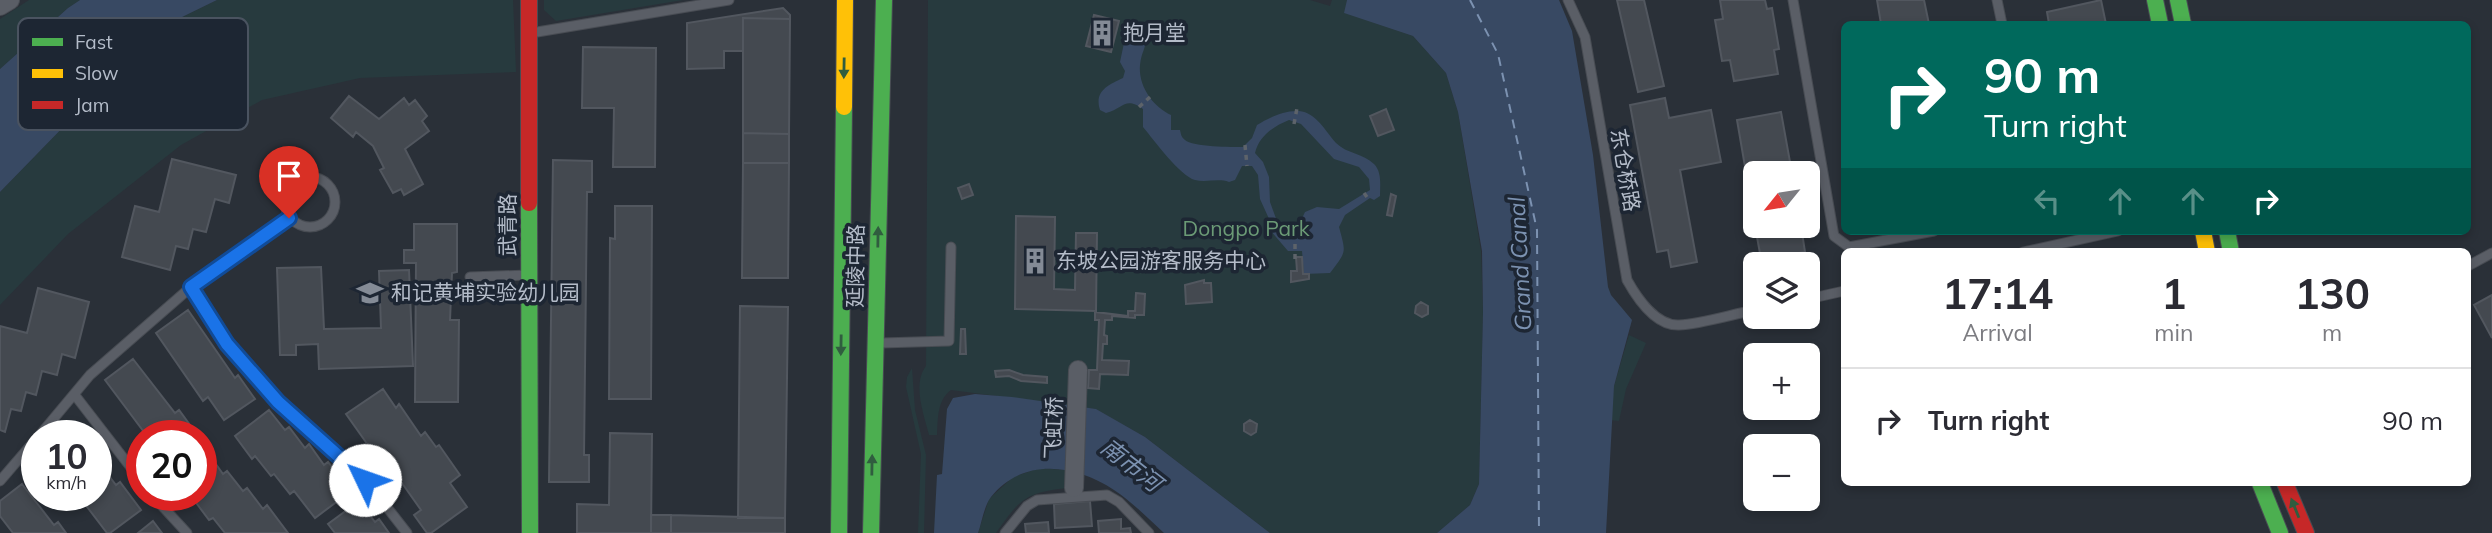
<!DOCTYPE html>
<meta charset="utf-8">
<style>
:root{--surface:#fff;--page:#f7f7f7;--text:#2b2b33;--muted:#7c7c81;--line:#e1e1e2}
body{margin:0;font-family:Mulish,"Noto Sans SC",sans-serif;background:var(--page);color:var(--text);height:100vh;display:flex;flex-direction:column;font-size:26px;white-space:nowrap}
*{box-sizing:border-box;margin:0}
p{font-size:23px;color:var(--muted)}
.icon{flex:none;width:38px;height:38px;fill:none;stroke:currentColor;stroke-width:2;stroke-linecap:round;stroke-linejoin:round}
.map{position:relative;flex:1;overflow:hidden}
.details{position:absolute;left:1841px;top:248px;width:630px;height:238px;display:flex;flex-direction:column;background:var(--surface);border-radius:10px;box-shadow:0 4px 10px #0003}
.details>*{flex:none}
.hud{position:absolute;left:1841px;top:21px;width:630px;height:214px;border-radius:10px;box-shadow:0 4px 10px #0003;background:#00695c;color:#fff;overflow:hidden}
.needle{width:46px;rotate:240deg}
.buttons{position:absolute;left:1743px;top:161px;display:grid;gap:14px}
.buttons a{display:grid;place-items:center;width:77px;height:77px;border-radius:10px;background:var(--surface);box-shadow:0 4px 10px #0003;font-size:35px}
.speed{position:absolute;left:21px;top:420px;display:flex;gap:14px;font-size:35px;font-weight:700;text-align:center}
.speed>*{display:grid;place-content:center;width:91px;height:91px;border-radius:50%;background:var(--surface);box-shadow:0 4px 10px #0003;line-height:1}
.speed small{font-size:18px;font-weight:400}
.speed .limit{border:10px solid #d22;background:#fff;color:#111}
.pin{position:absolute;display:grid;place-items:center;width:60px;height:60px;color:#fff;margin:-72px -30px;border-radius:50% 50% 50% 0;rotate:-45deg;box-shadow:0 0 7px #0007}
.pin .icon{rotate:45deg}
.me{position:absolute;width:77px;margin:-38px;rotate:312deg;stroke-linejoin:round;filter:drop-shadow(0 0 5px #0008)}
.turn{display:flex;align-items:center;gap:24px;height:147px;padding:0 28px;font-size:32px}
.turn .icon{width:91px;height:91px;stroke-width:2.5}
.turn b{display:block;font-size:49px;line-height:60px}
.lanes{display:flex;align-items:center;height:66px;padding:0 28px;background:#0003;justify-content:center;gap:35px;direction:ltr}
.lanes .off{opacity:.35}
.eta{display:flex;justify-content:space-evenly;align-items:center;height:119px;text-align:center}
.eta b{font-size:42px;font-weight:700;line-height:49px}
ul{padding:0;list-style:none}
li{display:flex;align-items:center;gap:21px;height:105px;padding:0 28px;border-top:2px solid var(--line)}
li div{flex:1}
li b{display:block;font-size:26px}
li em{font-style:normal}
.map>svg:first-child{display:block}
.green{fill:#273a3e}
.water{fill:#384963;fill-rule:evenodd}
.lines{fill:none;stroke-linecap:round;stroke-linejoin:round}
.ferry{stroke:#7c92b1;stroke-width:2;stroke-dasharray:9 7;stroke-linecap:butt}
.building{fill:#444950;stroke:#52575f;stroke-width:2}
.lane-casing{stroke:#484c53;stroke-width:11}
.street-casing{stroke:#484c53;stroke-width:20}
.fast-casing{stroke:#484c53;stroke-width:18}
.slow-casing{stroke:#484c53;stroke-width:18}
.jam-casing{stroke:#484c53;stroke-width:18}
.path{stroke:#5d636a;stroke-width:3.5;stroke-dasharray:5 5;stroke-linecap:butt}
.lane{stroke:#5a5e66;stroke-width:9}
.street{stroke:#5a5e66;stroke-width:18}
.fast{stroke:#4caf50;stroke-width:16}
.slow{stroke:#ffc107;stroke-width:16}
.jam{stroke:#c62828;stroke-width:16}
.oneway{fill:#305d3f}
.route-casing{stroke:#114b97;stroke-width:18}
.route{stroke:#1a73e8;stroke-width:12}
.labels{text-anchor:middle;stroke-width:7;stroke-linejoin:round;paint-order:stroke}
.poi-label{font-size:21px;fill:#b4bcc9;stroke:#1d2633;text-anchor:start}
.street-label{font-size:21px;fill:#b4bcc9;stroke:#1d2633}
.park-label{font-size:21px;fill:#6b9a76;stroke:#1d2633}
.water-label{font-size:23px;font-style:italic;fill:#7c92b1;stroke:#1d2633}
.key{fill:#1d2633;stroke:#4a5360;stroke-width:2}
.key-label{font-size:19px;fill:#b4bcc9}
</style>
<div class="map">
<svg width="2492" height="533" viewBox="0 0 2492 533">
<rect width="100%" height="100%" fill="#2a3038"/>
<path class="green" d="M29 0H80L68 8 0 69V19Z
M217 0H513L516 72 360 78 262 100 181 145 68 234 0 305V192L111 78 178 19Z
M544 0H683L556 21 544 10Z
M928 0H1310L1330 6 1332 0H1347L1345 13 1413 36 1446 73 1458 112 1481 251 1483 312 1479 484 1470 505 1437 533H1270L1145 437 1095 409 951 390C937 400 938 419 937 435H929C924 415 912 384 926 366Z
M1629 335 1646 343 1626 389 1619 421 1610 420 1614 386Z
M912 368 915 410 926 455 924 533H918L921 454 906 387 907 377Z
M1040 468 1066 470V488C1025 493 1020 499 996 533H978L989 499 1013 477Z"/>
<path class="water" d="M80 0H217L178 19 111 78 0 192V69L68 8Z
M1347 0H1559L1572 31 1593 155 1608 287 1611 295 1632 320 1614 386 1606 533H1437L1470 505 1479 484 1483 312 1482 251 1458 112 1446 73 1413 36 1344 13Z
M1128 24 1141 27C1150 49 1142 46 1140 65 1138 86 1153 107 1171 115V130H1180C1181 134 1181 137 1185 140 1192 147 1233 147 1243 147L1252 138 1257 125C1269 118 1284 110 1299 111 1316 112 1326 132 1336 143 1347 154 1363 153 1374 164 1382 172 1380 185 1380 196L1374 200 1370 198 1345 215 1339 227C1346 253 1347 251 1330 273L1304 274 1302 251H1288L1270 230V221L1260 199 1258 175 1252 166H1242L1235 180 1229 182C1218 178 1206 183 1195 180 1180 176 1154 140 1143 127V109C1125 96 1124 108 1106 113L1100 110C1094 91 1108 85 1123 78L1125 71 1120 62ZM1289 120 1301 124 1334 159 1359 167 1369 179 1370 190 1339 209 1317 207 1305 212 1295 233H1287L1278 224 1270 202 1269 177 1263 162 1255 153C1259 136 1274 126 1289 120Z
M975 394 1012 397 1096 409 1145 437 1270 533H1164C1148 518 1132 502 1114 490 1075 464 1023 457 991 497 984 506 982 522 978 533H934L937 475 942 474 947 409 953 398Z"/>
<g class="lines">
<path class="ferry" d="M1470 0 1498 54 1537 230 1539 533"/>
</g>
<path class="building" d="M1617 0H1644L1664 86 1638 92Z
M1720 0H1765L1767 9 1772 8 1779 49 1774 50 1778 74 1734 81 1730 60 1722 61 1715 20 1723 19Z
M1877 0H1924L1929 24H1881Z
M2101 0 2106 24H2049L2047 12Z
M783 8 790 15V19L743 18V51H724V68L687 69V23Z
M1094 15 1119 21 1111 52 1086 46Z
M743 18 790 19 789 134 743 133Z
M583 47 656 48 655 167H613L614 108H582Z
M349 96 379 119 404 98 409 105 415 100 427 116 422 121 429 131 405 149 423 184 404 195 401 189 393 193 380 170 384 168 373 146 356 132 353 137 331 118Z
M1665 98 1669 118 1711 110 1721 162 1680 170 1697 262 1671 267 1668 250 1657 252 1630 105Z
M1386 109 1394 130 1378 136 1370 116Z
M1781 112 1792 173H1755V225L1737 120Z
M743 133 789 134V163H743Z
M172 159 236 175 229 203 215 199 206 232 193 229 188 249 176 246 170 270 122 257 135 206 159 212Z
M553 160 592 161V192H587L584 455H589V482H549Z
M743 163H789L788 278H742Z
M969 184 973 195 962 199 958 188Z
M1391 194 1396 196 1392 216 1387 215Z
M615 206H652L651 399H609L610 238 615 239Z
M1016 216 1055 217 1054 289 1075 290 1076 233H1097L1096 311 1015 309Z
M414 224H457V272L452 273 450 320H459L458 402H415L416 263H404V250H414Z
M1755 226H1801L1805 252 1761 259Z
M1296 257H1302L1303 274H1309V279L1291 282V271H1297Z
M321 267 324 329 381 328 379 271 409 270 413 366 319 369 318 344 296 345V355H280L277 268Z
M1204 280V283H1211L1212 302 1186 304 1185 285Z
M38 288 89 302 75 358 62 354 57 375 42 371 36 395 26 392 21 411 11 409 5 432 0 430V326L27 333Z
M1136 293 1145 294 1144 315H1135V318L1112 316V320H1105L1104 335 1107 336V344H1103L1102 360 1129 361 1128 375 1100 374 1099 389 1088 388 1089 370H1097L1099 320H1095V312L1128 316V311H1135Z
M2492 295V338L2474 305Z
M1421 302 1428 306V314L1422 317 1415 313 1416 306Z
M740 306 788 307 785 518H738Z
M188 310 235 378 238 375 255 399 224 420 208 397 203 401 156 333Z
M961 329H965L966 354H960Z
M133 359 175 413 179 410 198 436H147L105 380Z
M1009 370 1023 375 1047 377V383L1021 381 1009 376 996 377 995 371Z
M383 389 396 408 399 404 421 436 425 432 436 447 439 445 460 475 450 483 467 507 431 533H427L414 515 421 510 392 469 387 472 346 414Z
M269 410 285 430 289 427 305 448 309 444 324 465 328 462 351 491 315 518 294 491 290 494 274 474 271 476 255 456 252 459 235 436Z
M1250 420 1257 424 1256 432 1251 435 1244 431V424Z
M610 433 652 434 651 533H577V504L609 505Z
M208 453 223 474 227 471 243 491 247 488 263 509 267 505 288 533H225L213 518 209 520 194 500 191 503 185 495H201V458Z
M96 459 116 485 120 482 141 510 110 533H107L78 495H96Z
M22 484 54 525 58 522 66 533H13L0 516V501Z
M359 501 375 522 379 519 389 533H335L328 524Z
M1090 501 1092 526 1055 528 1054 504Z
M651 515H671V533H651Z
M671 515 785 518V533H671Z
M1121 519V529L1130 528 1131 533H1099L1098 521Z
M153 521 162 533H138Z
M1048 522 1049 533H1026L1025 524Z"/>
<g class="lines">
<g class="lane-casing">
<path id="lane" d="M1568 0 1585 37 1627 280C1637 298 1656 326 1679 325 1701 324 1733 314 1755 310
M1793 0 1834 236 1849 247 1934 231
M1997 0 2002 24
M531 33 729 0
M285 202a25 25 0 1 1 50 0a25 25 0 1 1-50 0Z
M2023 252 2118 231
M2468 266 2492 253
M470 277 528 275
M191 287 227 344 278 402 365 479 407 533
M1808 299 1844 291
M881 343 949 341 951 247
M74 394 142 482
M39 436 90 375 191 287 289 218
M0 481 37 438
M152 495 187 533
M1005 533 1027 506 1037 500 1107 495 1119 502 1149 533"/>
</g>
<g class="street-casing">
<path id="street" d="M0 6 10 0
M1074 488 1078 370"/>
</g>
<g class="fast-casing">
<path id="fast" d="M2155 0 2160 24
M2178 0 2183 24
M529 203 530 533
M2227 231 2231 252
M2260 483 2280 533
M839 533 844 107
M871 533 884 0"/>
</g>
<g class="slow-casing">
<path id="slow" d="M844 107 845 0
M2203 231 2207 252"/>
</g>
<g class="jam-casing">
<path id="jam" d="M529 0V203
M2285 483 2306 533"/>
</g>
<path class="path" d="M1139 107 1150 97
M1294 124 1297 108
M1245 145 1247 166
M1364 193 1369 200
M1295 259V228"/>
<use href="#lane" class="lane"/>
<use href="#street" class="street"/>
<use href="#fast" class="fast"/>
<use href="#slow" class="slow"/>
<use href="#jam" class="jam"/>
</g>
<defs><path id="oneway-solid" d="M-6-.8H1V-3.2L6.5 0L1 3.2V.8H-6Z" transform="scale(1.75)"/></defs>
<g class="oneway">
<use href="#oneway-solid" transform="translate(844 68) rotate(91)"/>
<use href="#oneway-solid" transform="translate(878 237) rotate(-89)"/>
<use href="#oneway-solid" transform="translate(841 345) rotate(91)"/>
<use href="#oneway-solid" transform="translate(872 465) rotate(-89)"/>
<use href="#oneway-solid" transform="translate(2295 508) rotate(-112)"/>
</g>
<g class="lines">
<g class="route-casing">
<path id="route" d="M289 218 191 287 227 344 278 402 365 480"/>
</g>
<use href="#route" class="route"/>
</g>
<defs>
<g id="building-bare" transform="scale(2.1)"><path d="M-4-6H4V6H1V3H-1V6H-4ZM-2.5-4.3h1.7v1.8h-1.7ZM.8-4.3h1.7v1.8H.8ZM-2.5-1h1.7V.8h-1.7ZM.8-1h1.7V.8H.8Z" fill="#848b96" stroke="#1d2633" stroke-width="2.5" paint-order="stroke"/></g>
<g id="school-bare" transform="scale(2.1)"><path d="M0-5L7-2L0 1L-7-2ZM-4 1L0 2.5L4 1V4Q0 6-4 4Z" fill="#848b96" stroke="#1d2633" stroke-width="2.5" paint-order="stroke"/></g>
</defs>
<g fill-rule="evenodd">
<use href="#building-bare" x="1102" y="33"/>
<use href="#building-bare" x="1035" y="261"/>
<use href="#school-bare" x="370" y="293"/>
</g>
<g class="labels">
<g class="poi-label">
<text x="1123" y="40">抱月堂</text>
<text x="1056" y="268">东坡公园游客服务中心</text>
<text x="391" y="300">和记黄埔实验幼儿园</text>
</g>
<g class="street-label">
<text transform="translate(1625 170) rotate(80)" y="7">东仓桥路</text>
<text transform="translate(508 225) rotate(-90)" y="7">武青路</text>
<text transform="translate(856 266) rotate(-89)" y="7">延陵中路</text>
<text transform="translate(1054 428) rotate(-88)" y="7">飞虹桥</text>
</g>
<g class="park-label">
<text x="1246" y="236">Dongpo Park</text>
</g>
<g class="water-label">
<text transform="translate(1520 264) rotate(-93)" y="8">Grand Canal</text>
<text transform="translate(1131 465) rotate(38)" y="8">南市河</text>
</g>
</g>
<rect x="18" y="18" width="230" height="112" rx="10" class="key"/>
<rect x="32" y="38" width="31" height="8" fill="#4caf50"/>
<rect x="32" y="69" width="31" height="9" fill="#ffc107"/>
<rect x="32" y="101" width="31" height="8" fill="#c62828"/>
<g class="key-label">
<text x="75" y="49">Fast</text>
<text x="75" y="80">Slow</text>
<text x="75" y="112">Jam</text>
</g>
</svg>
<div class="buttons">
<a><svg class="needle" viewBox="-14 -14 28 28"><path d="M0-13l5 13h-10z" fill="#e53935"/><path d="M0 13l5-13h-10z" fill="#7c7c81"/></svg></a>
<a><svg class="icon" aria-label="layers" viewBox="0 0 24 24"><path d="M12 4l9 5-9 5-9-5zM3 14l9 5 9-5"/></svg></a>
<a>+</a>
<a>−</a>
</div>
<div class="speed"><div>10<small>km/h</small></div><div class="limit">20</div></div>
<div class="pin" style="left:289px;top:218px;background:#d93025"><svg class="icon" aria-label="arrive" viewBox="0 0 24 24"><path d="M6 21V4h12l-3 4 3 4H6"/></svg></div>
<svg class="me" style="left:365px;top:480px" viewBox="-20 -20 40 40"><circle r="19" fill="#fff"/><path d="M0-13L10 11 0 6-10 11z" fill="#1a73e8"/></svg>
<div class="hud">
<div class="turn"><svg class="icon" aria-label="right" viewBox="0 0 24 24"><path d="M7 20v-9h11M14 6l5 5-5 5"/></svg><div><b>90 m</b>Turn right</div></div>
<div class="lanes"><svg class="icon off" aria-label="left" viewBox="0 0 24 24"><path d="M17 20v-9H6M10 6l-5 5 5 5"/></svg><svg class="icon off" aria-label="ahead" viewBox="0 0 24 24"><path d="M12 20V5M6 11l6-6 6 6"/></svg><svg class="icon off" aria-label="ahead" viewBox="0 0 24 24"><path d="M12 20V5M6 11l6-6 6 6"/></svg><svg class="icon" aria-label="right" viewBox="0 0 24 24"><path d="M7 20v-9h11M14 6l5 5-5 5"/></svg></div>
</div>
<section class="details">
<div class="eta">
<div><b>17:14</b><p>Arrival</p></div>
<div><b>1</b><p>min</p></div>
<div><b>130</b><p>m</p></div>
</div>
<ul>
<li><svg class="icon" aria-label="right" viewBox="0 0 24 24"><path d="M7 20v-9h11M14 6l5 5-5 5"/></svg><div><b>Turn right</b></div><em>90 m</em></li>
</ul>
</section>
</div>
